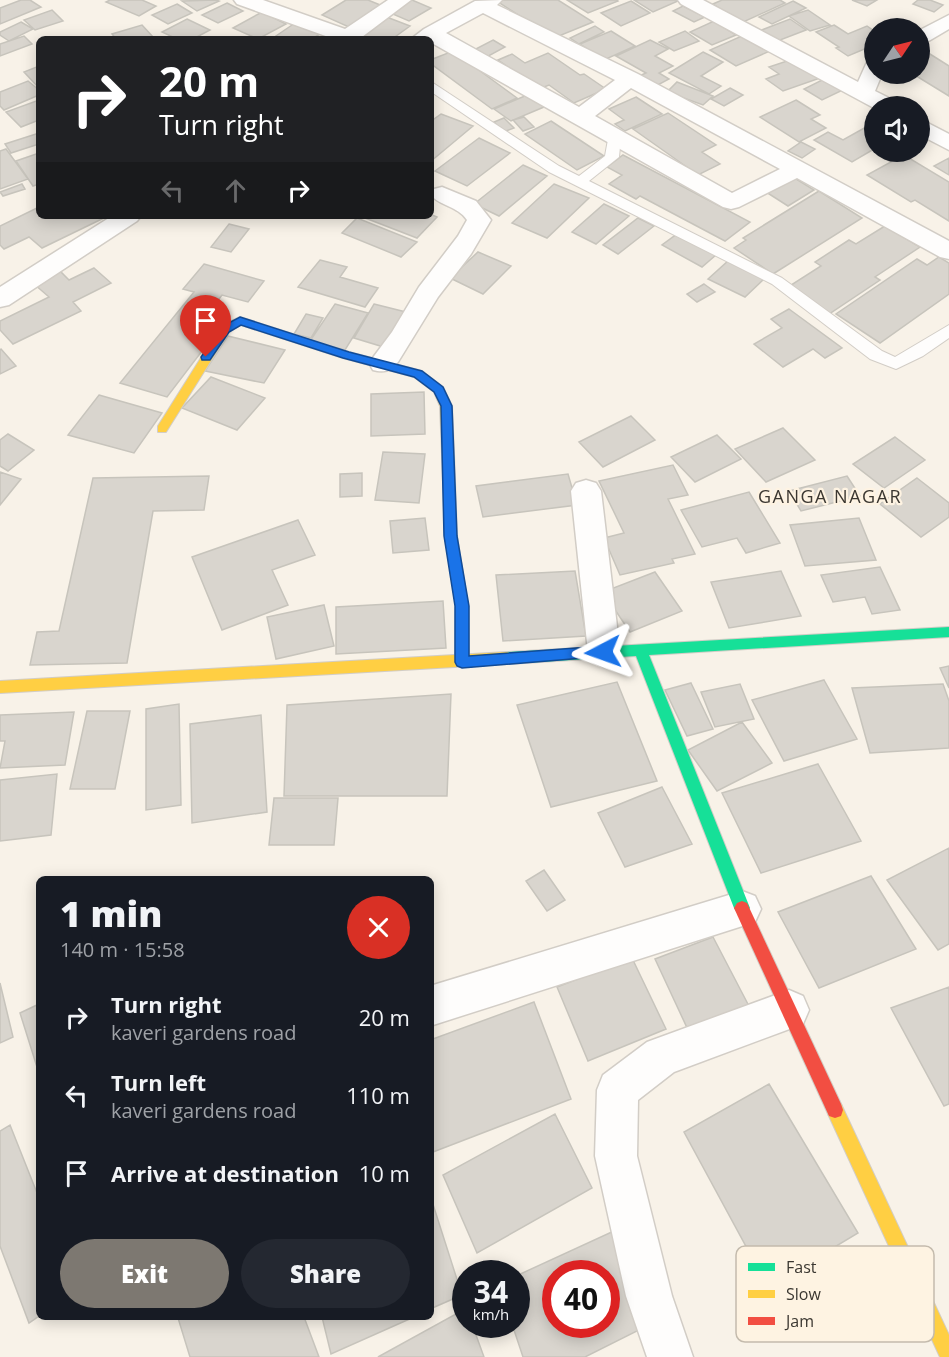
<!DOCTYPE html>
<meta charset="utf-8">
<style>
:root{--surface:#171b24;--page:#242831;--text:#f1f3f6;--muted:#9ea1a6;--accent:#7d7871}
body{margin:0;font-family:"Open Sans",sans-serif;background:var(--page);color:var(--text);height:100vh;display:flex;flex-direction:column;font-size:22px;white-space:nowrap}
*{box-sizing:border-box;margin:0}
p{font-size:20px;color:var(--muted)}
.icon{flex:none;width:33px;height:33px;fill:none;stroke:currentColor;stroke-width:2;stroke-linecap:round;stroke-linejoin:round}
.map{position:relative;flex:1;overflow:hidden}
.side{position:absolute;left:36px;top:876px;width:398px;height:444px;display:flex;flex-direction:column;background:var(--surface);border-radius:9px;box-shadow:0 3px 15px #0003}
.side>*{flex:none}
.hud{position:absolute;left:36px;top:36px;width:398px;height:183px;border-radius:9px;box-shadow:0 3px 15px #0003;background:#202124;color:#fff;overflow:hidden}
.needle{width:39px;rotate:55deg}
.controls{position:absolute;left:864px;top:18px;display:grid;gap:12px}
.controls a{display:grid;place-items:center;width:66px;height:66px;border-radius:50%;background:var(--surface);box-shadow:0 3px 15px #0003;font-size:30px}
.speed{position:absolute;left:452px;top:1260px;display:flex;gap:12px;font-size:30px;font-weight:700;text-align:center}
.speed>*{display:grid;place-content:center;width:78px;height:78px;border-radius:50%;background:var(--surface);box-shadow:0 3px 15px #0003;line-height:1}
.speed small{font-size:15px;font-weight:400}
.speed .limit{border:9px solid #d22;background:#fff;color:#111}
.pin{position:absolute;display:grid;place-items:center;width:51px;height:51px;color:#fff;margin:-62px -26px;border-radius:50% 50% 50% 0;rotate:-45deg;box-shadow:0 0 6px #0007}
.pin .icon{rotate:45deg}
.me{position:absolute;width:66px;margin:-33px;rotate:266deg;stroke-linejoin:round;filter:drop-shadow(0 0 4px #0008)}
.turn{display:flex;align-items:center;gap:21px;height:126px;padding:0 24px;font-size:27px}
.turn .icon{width:78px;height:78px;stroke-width:2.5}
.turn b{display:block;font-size:42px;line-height:51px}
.lanes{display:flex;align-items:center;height:57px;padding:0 24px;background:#0003;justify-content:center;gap:30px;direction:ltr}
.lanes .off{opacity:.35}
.round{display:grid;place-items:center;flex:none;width:63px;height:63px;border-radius:32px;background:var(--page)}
.overview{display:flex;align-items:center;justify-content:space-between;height:102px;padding:0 24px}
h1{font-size:36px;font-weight:800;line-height:45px}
.cta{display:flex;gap:12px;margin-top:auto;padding:12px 24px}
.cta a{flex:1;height:69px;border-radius:36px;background:var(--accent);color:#fff;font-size:24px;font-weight:800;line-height:69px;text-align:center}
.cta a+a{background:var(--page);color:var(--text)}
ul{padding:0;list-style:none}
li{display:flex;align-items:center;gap:18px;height:78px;padding:0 24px}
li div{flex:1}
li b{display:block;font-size:22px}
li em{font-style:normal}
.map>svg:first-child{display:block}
.building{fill:#d9d5ce;stroke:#c7c4bc;stroke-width:1.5;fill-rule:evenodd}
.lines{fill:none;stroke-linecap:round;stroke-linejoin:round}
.lane-casing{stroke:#d2cdc6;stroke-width:2}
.street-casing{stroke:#d2cdc6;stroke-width:3}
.fast-casing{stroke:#d2cdc6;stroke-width:2}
.slow-casing{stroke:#d2cdc6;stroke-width:2}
.jam-casing{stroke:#d2cdc6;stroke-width:2}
.lane{fill:#fefdfc;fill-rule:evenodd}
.street{fill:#fefdfc;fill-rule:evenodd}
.fast{fill:#16e098;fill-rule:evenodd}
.slow{fill:#ffcf43;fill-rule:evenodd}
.jam{fill:#f24e42;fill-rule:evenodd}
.route{fill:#1a73e8;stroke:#114b97;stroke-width:1.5}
.labels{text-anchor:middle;stroke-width:4.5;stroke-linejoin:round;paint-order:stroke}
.neighbourhood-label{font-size:18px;letter-spacing:1.5px;fill:#3b3731;stroke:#fef3e2}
.key{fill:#fef3e2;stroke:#c4bbad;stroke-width:1.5}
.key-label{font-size:16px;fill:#3b3731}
</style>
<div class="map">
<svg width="949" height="1357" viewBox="0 0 949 1357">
<rect width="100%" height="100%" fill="#f8f2e8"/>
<path class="building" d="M21 0H30L41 7 0 24V8Z
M110 0H142L156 6 139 16 106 2Z
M216 0 219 1 197 11 182 1Z
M346 0H368L385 7 351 28 322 15Z
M408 0H412L431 8 409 21 388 12Z
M495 0H558L593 22 554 38Z
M567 0H617L618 1 588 13Z
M634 0H680L653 12Z
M722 0H780L785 3 741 23 713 4Z
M852 0H877L867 6Z
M918 0H930L943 5 934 12 913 4Z
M631 1 650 13 621 26 601 13Z
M793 1 806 8 772 24 759 17Z
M227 3 243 11 218 23 202 15Z
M177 4 192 13 168 24 152 15Z
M683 6 705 17 694 22 673 11Z
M52 10 63 21 35 30 24 20Z
M808 10 830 25 810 31 789 16Z
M262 12 286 24 258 39 233 28Z
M384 16 410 26 392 39H366L357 36Z
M187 19 210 30 193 39H177L162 32Z
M790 19 806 30 775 42 759 31Z
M714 21 736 35 712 45 690 32Z
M21 22 33 29 9 41 0 35V32Z
M295 23 320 34 312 39 273 38Z
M142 25 154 38 116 39 112 34Z
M834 25 848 34 867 26 874 31V45L848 56 836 48 839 47 816 32Z
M595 26 604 32 579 44 570 38Z
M611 31 635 46 604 60 580 44Z
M685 31 699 41 674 51 659 42Z
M744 35 770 51 736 66 710 50Z
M24 36 32 44 0 56V44Z
M493 40 505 47 483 59 470 52Z
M650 40 668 49 655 56 673 66 659 73 669 79 656 86 639 76 646 73 616 56Z
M922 49 949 66V96L913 74H920V50Z
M453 51 517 98 492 109 430 63V60Z
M703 52 723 62 701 76 721 86 709 94 669 73Z
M548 53 580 75 584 74 606 89 574 103 549 85 539 89 498 60 512 54 525 63Z
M793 59 820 78 783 91 766 79 779 74 769 67Z
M39 66V88L24 72Z
M828 77 847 88 822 100 804 89Z
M28 81 39 90V95L4 110 0 106V92Z
M677 82 713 96 703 105 667 92Z
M730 88 743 95 724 106 711 99Z
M527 95 544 107 511 121 494 109Z
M636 97 662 114 625 131 615 124 624 120 609 109Z
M39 100V120L21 127 6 112Z
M796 100 820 115 811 119 826 128 799 142 760 117Z
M668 113 716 145 702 152 720 164 698 175 633 129Z
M441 114 473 126 430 162V122Z
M524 117 534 127 523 131 513 120Z
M504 118 514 128 503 132 494 122Z
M551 121 604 156 577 170 525 134Z
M868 126 874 130V149L852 162 814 140 828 132 843 140Z
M39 133V144L11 153 5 144Z
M479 138 510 153 467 186 435 171Z
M801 142 815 149 802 158 788 151Z
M6 149 28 179 0 189V151Z
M879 152H899L949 182V221L915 200 911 202 867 175 891 162 877 153Z
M39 153V184L33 186 16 161Z
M623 155 750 222 725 241 640 196 636 199 609 184 622 175 607 167Z
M949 158V175L934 166Z
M523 165 547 176 499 216 474 204Z
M793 177 814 190 788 206 766 192Z
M22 184 25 189 3 196 0 192Z
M554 184 589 198 547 238 512 223Z
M819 191 862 218 773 274 734 248 746 240 743 238Z
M604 204 629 216 596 244 572 232Z
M39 207V216H108L42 248 29 237 4 249 0 245V226Z
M430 214 437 217 417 238 360 216H430Z
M357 218 417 242 401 257 342 233Z
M638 218 654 226 618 254 603 245Z
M229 224 249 229 231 252 211 247Z
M885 226 920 247 875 277 880 280 829 314 788 287 821 266 815 262 849 240 856 244Z
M677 234 716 255 702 267 662 245Z
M478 252 511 266 483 294 450 278Z
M939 257 949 263V294L880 343 836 314 917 259 927 265Z
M320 260 347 267 340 277 378 288 365 307 298 287Z
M728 261 764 279 745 297 708 279Z
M204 264 264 281 248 302 222 295 196 329 215 334 167 397 120 383 194 292 183 289Z
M94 268 111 283 73 302 81 311 13 344 0 330V321L49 297 34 284 60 271 69 280Z
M704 284 715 292 697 302 687 294Z
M335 304 368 313 345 350 310 341Z
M374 304 410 313 387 348 354 338Z
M789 309 842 348 825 358 813 349 783 367 754 344 782 328 771 319Z
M306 314 323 318 311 338 294 334Z
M228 336 285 350 264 383 205 371Z
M1 349 16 366 0 374V350Z
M211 377 265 398 237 430 182 408Z
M424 392 425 434 371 436V394Z
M99 395 162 413 134 453 68 435Z
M631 416 655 440 603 467 579 442Z
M783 428 815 460 766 482 735 449Z
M8 434 34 450 8 471 0 466V440Z
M717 435 741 459 695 482 671 457Z
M895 437 925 460 884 488 853 464Z
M383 452 425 454 419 503 375 500Z
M673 465 688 495 668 499 695 554 672 559 674 563 620 575 604 538 624 533 599 481Z
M0 472 21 479 0 505Z
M362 473V496L340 497V474Z
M568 474 577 505 483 517 476 486Z
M209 476 204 510 153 511 127 663 30 665 37 632 59 631 93 478Z
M847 476 860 496 801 511 789 491Z
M917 478 949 503V517L921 537 880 504Z
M749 492 780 543 746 553 737 538 702 547 681 510Z
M425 518 429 550 393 553 390 521Z
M859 518 876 560 805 566 790 525Z
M298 520 315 555 272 570 288 605 222 630 192 557Z
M880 567 900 610 872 614 865 597 833 602 821 575Z
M575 571 586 636 503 641 496 575Z
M781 571 801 616 729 628 711 582Z
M655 572 682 611 630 632 603 592Z
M443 601 446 648 336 654V607Z
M324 605 334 646 276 659 267 617Z
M949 666V688L940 668Z
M824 680 857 739 784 761 752 700Z
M617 682 657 781 551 807 517 705Z
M691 683 713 729 687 736 665 690Z
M740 684 754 719 715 727 701 692Z
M943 684 949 701V748L870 753 852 688Z
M451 694 447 796H284L287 705Z
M179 704 181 805 146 810V709Z
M87 711H130L115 789H70Z
M74 712 65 765 0 768 5 741H0V715Z
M261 715 267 812 192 823 190 724Z
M742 722 772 763 717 791 688 750Z
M818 764 861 841 761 873 722 793Z
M57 774 51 835 0 841V780Z
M662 787 692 844 625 867 598 813Z
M274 798H338L334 845H269Z
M949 848V944L938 950 887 880Z
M544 870 565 900 547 911 526 881Z
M871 876 916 949 819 988 778 912Z
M713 937 750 1008 689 1032 655 959Z
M632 958 666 1029 588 1061 557 987Z
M0 983 13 1037 0 1043Z
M949 987V1104L944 1106 891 1008Z
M534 1002 571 1099 433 1152 430 1146V1040Z
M39 1004V1065L37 1067 20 1013Z
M769 1084 858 1233 768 1287 684 1132Z
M555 1114 592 1188 477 1253 443 1175Z
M10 1125 39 1198V1316L29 1323 0 1246V1131Z
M430 1195 462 1295 430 1309Z
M616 1230 655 1322 585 1357H523L512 1324H516V1276ZM555 1274H606V1324H555Z
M465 1309V1324H472L484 1357H378Z
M180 1317H304L319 1357H190L178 1318Z
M322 1317H414L331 1354Z"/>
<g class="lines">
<g class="lane-casing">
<path id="lane" d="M430 81 559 166 579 176 605 156 609 134H619L621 137 619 157 589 181 782 278 882 351 895 357 949 325V338L923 356 896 369 870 359 772 284 549 172 430 91Z"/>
</g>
<g class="street-casing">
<path id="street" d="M234 0H263L345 29 388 0H411L362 37 363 39H334L237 4Z
M502 0 497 5 638 74 949 241V259L940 257 797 178 739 207 731 209 723 207 430 42V39H411L424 29 475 1ZM483 13 615 80 579 107 446 33ZM631 88 780 169 732 193 595 116Z
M678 0H703L858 82 867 62 874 60V74H882L875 91 895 101 898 106 874 108 681 4Z
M949 15V29L927 42 920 44V30Z
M920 119 949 134V150L920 135Z
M442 187 476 201 491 220 471 254 438 297 398 362C390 371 384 373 373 370L369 363 392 332 419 287 458 236 467 220C458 206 439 206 430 194L434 189Z
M112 216H141L137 221 9 305 0 307V287Z
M586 480 596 483 601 491 620 652 615 662 604 666 593 662 588 652 571 491 576 483Z
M742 891 755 896 761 909 755 922 430 1026V986Z
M789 990 803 996 809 1010 803 1024 674 1072 638 1100 637 1156 672 1296 693 1357H647L626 1296 595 1156 597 1090 603 1075 647 1042Z"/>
</g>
<g class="fast-casing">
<path id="fast" d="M448 450 454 454 457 536 468 606 469 662 467 666H457L455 662 456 606 445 536 442 454Z
M949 627V637L649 655 750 908 747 913 742 915 737 913 734 908 636 656 507 664 502 662 500 658 502 654 507 652Z"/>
</g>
<g class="slow-casing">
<path id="slow" d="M240 317 349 352 422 371 443 387 452 406 454 454 452 457H444L442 454 440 406 434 392 414 377 343 358 241 325 229 332 166 432H158V426L221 326Z
M507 652 512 654 514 658 512 662 507 664 0 693V681Z
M835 1102 841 1104 949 1335V1357H940L829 1116 827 1110 829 1104Z"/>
</g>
<g class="jam-casing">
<path id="jam" d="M742 901 747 903 841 1104 843 1110 841 1116 835 1118 829 1116 734 908 737 903Z"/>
</g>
<use href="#lane" class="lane"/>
<use href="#street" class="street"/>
<use href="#fast" class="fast"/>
<use href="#slow" class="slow"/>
<use href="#jam" class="jam"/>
</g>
<path class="route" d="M240 317 349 352 422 371 443 387 452 406 457 536 469 606V656L603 646 610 652 608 656 462 668 457 666 455 662V606L444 536 441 406 434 392 414 377 343 358 241 325 229 332 210 360H202L201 357 221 327Z"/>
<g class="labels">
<g class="neighbourhood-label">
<text x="830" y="503">GANGA NAGAR</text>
</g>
</g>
<rect x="736" y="1246" width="198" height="96" rx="9" class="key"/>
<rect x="748" y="1263" width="27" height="8" fill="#16e098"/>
<rect x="748" y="1290" width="27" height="8" fill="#ffcf43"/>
<rect x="748" y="1317" width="27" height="8" fill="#f24e42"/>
<g class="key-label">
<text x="786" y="1273">Fast</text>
<text x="786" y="1300">Slow</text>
<text x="786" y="1327">Jam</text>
</g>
</svg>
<div class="controls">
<a><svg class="needle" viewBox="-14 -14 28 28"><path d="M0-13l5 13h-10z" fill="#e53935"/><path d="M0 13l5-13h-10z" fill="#9ea1a6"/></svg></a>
<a><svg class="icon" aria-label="sound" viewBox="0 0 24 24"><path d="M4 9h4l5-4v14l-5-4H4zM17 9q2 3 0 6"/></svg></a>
</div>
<div class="speed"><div>34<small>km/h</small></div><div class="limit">40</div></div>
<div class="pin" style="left:206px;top:357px;background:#d93025"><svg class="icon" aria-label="arrive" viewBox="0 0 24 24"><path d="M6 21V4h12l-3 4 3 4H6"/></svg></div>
<svg class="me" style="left:603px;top:652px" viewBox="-20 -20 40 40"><path d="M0-17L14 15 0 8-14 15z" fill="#1a73e8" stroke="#fff" stroke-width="4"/></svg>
<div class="hud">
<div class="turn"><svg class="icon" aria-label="right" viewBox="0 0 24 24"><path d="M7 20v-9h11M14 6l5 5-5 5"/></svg><div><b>20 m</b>Turn right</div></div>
<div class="lanes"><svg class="icon off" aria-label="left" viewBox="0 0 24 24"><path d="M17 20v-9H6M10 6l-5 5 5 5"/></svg><svg class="icon off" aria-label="ahead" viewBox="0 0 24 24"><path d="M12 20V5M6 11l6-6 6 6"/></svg><svg class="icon" aria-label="right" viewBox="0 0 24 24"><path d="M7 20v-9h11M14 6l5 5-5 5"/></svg></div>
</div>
<section class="side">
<div class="overview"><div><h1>1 min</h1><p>140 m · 15:58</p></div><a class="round" style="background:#d93025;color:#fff"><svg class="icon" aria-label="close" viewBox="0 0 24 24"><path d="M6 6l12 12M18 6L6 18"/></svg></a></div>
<ul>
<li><svg class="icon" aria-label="right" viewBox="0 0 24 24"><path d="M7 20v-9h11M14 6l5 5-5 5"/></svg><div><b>Turn right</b><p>kaveri gardens road</p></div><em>20 m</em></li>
<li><svg class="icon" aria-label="left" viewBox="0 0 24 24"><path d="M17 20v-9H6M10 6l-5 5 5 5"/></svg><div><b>Turn left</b><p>kaveri gardens road</p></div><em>110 m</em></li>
<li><svg class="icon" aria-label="arrive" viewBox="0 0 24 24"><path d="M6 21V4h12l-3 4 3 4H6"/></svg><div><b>Arrive at destination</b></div><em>10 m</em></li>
</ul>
<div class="cta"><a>Exit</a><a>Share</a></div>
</section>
</div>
